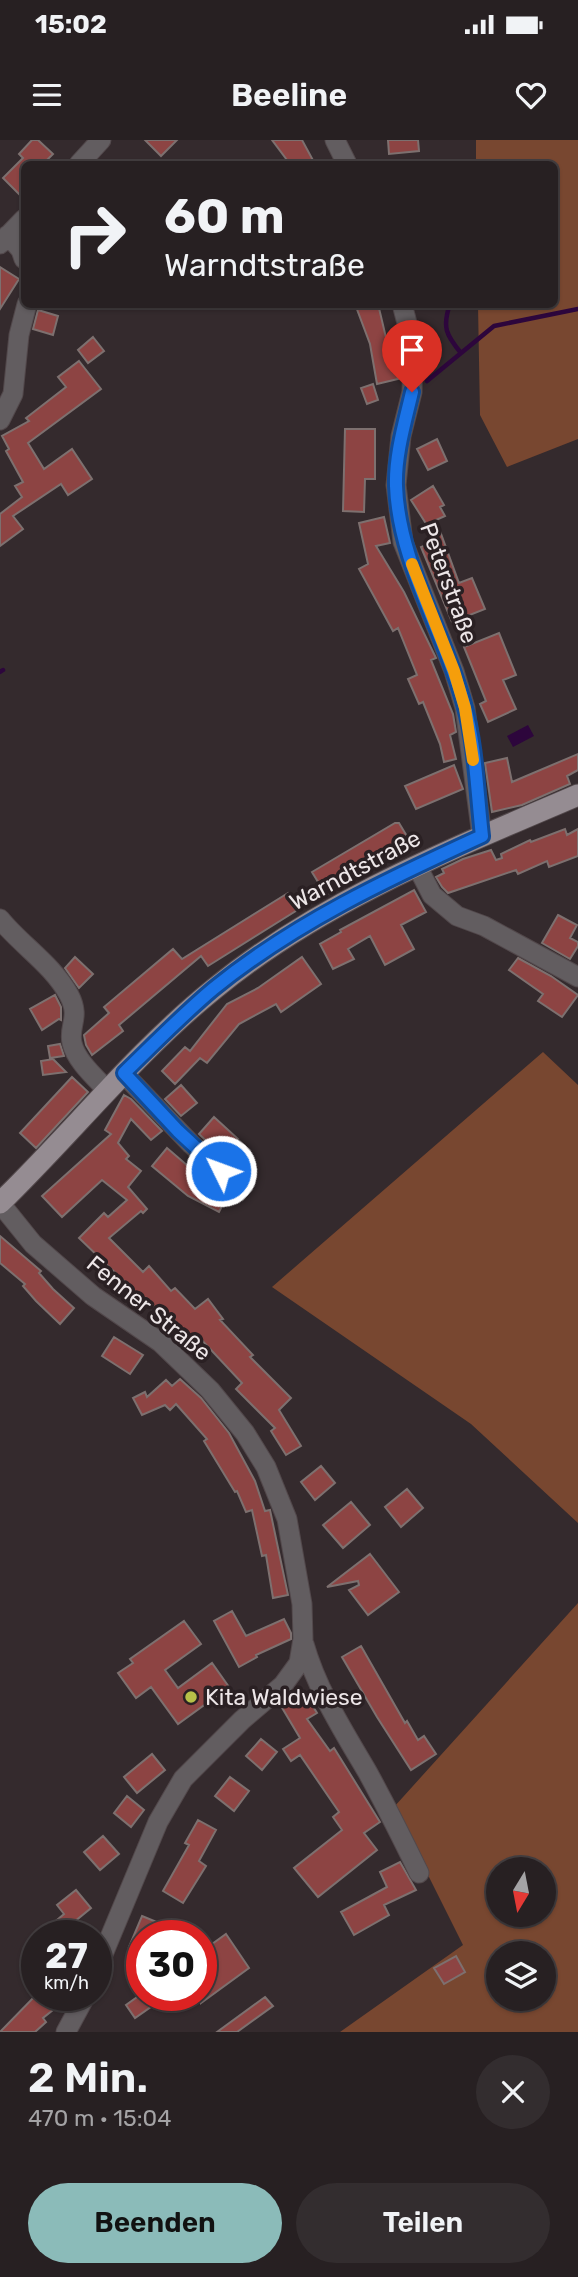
<!DOCTYPE html>
<html lang="de">
<meta charset="utf-8">
<style>
:root{--surface:#272022;--page:#332d2f;--text:#f1f3f6;--muted:#a4a3a5;--line:#433e40;--accent:#8bbbb9}
body{margin:0;font-family:Rubik,sans-serif;background:var(--page);color:var(--text);height:100vh;display:flex;flex-direction:column;font-size:26px;white-space:nowrap}
*{box-sizing:border-box;margin:0}
p{font-size:23px;color:var(--muted)}
.icon{flex:none;width:38px;height:38px;fill:none;stroke:currentColor;stroke-width:2;stroke-linecap:round;stroke-linejoin:round}
.map{position:relative;height:1892px;overflow:hidden}
.details{display:flex;flex-direction:column;background:var(--surface);flex:1}
.details>*{flex:none}
.top-card{position:absolute;left:21px;top:21px;width:537px;height:147px;border-radius:10px;box-shadow:0 2px 5px #0004,0 0 0 2px var(--line);background:#272022;color:var(--text);overflow:hidden}
.needle{width:46px;rotate:190deg}
.buttons{position:absolute;left:486px;top:1717px;display:grid;gap:14px}
.buttons a{display:grid;place-items:center;width:70px;height:70px;border-radius:50%;background:var(--surface);box-shadow:0 2px 5px #0004,0 0 0 2px var(--line);font-size:35px}
.speed{position:absolute;left:21px;top:1780px;display:flex;gap:14px;font-size:35px;font-weight:700;text-align:center}
.speed>*{display:grid;place-content:center;width:91px;height:91px;border-radius:50%;background:var(--surface);box-shadow:0 2px 5px #0004,0 0 0 2px var(--line);line-height:1}
.speed small{font-size:18px;font-weight:400}
.speed .limit{border:10px solid #d22;background:#fff;color:#111}
.pin{position:absolute;display:grid;place-items:center;width:60px;height:60px;color:#fff;margin:-72px -30px;border-radius:50% 50% 50% 0;rotate:-45deg;box-shadow:0 0 7px #0007}
.pin .icon{rotate:45deg}
.me{position:absolute;width:77px;margin:-38px;rotate:312deg;stroke-linejoin:round;filter:drop-shadow(0 0 5px #0008)}
.turn{display:flex;align-items:center;gap:24px;height:147px;padding:0 28px;font-size:32px}
.turn .icon{width:91px;height:91px;stroke-width:2.5}
.turn b{display:block;font-size:49px;line-height:60px}
.round{display:grid;place-items:center;flex:none;width:74px;height:74px;border-radius:37px;background:var(--page)}
.summary{display:flex;align-items:center;justify-content:space-between;height:119px;padding:0 28px}
h1{font-size:42px;font-weight:600;line-height:52px}
.button{display:flex;gap:14px;margin-top:auto;padding:14px 28px}
.button a{flex:1;height:80px;border-radius:42px;background:var(--accent);color:#111;font-size:28px;font-weight:600;line-height:80px;text-align:center}
.button a+a{background:var(--page);color:var(--text)}
.status{display:flex;justify-content:space-between;align-items:center;height:49px;padding:0 35px;background:var(--surface);direction:ltr}
.status svg{height:19px;fill:currentColor}
header{display:flex;justify-content:space-between;align-items:center;height:91px;padding:0 28px;background:var(--surface);font-size:32px;font-weight:600}
.map>svg:first-child{display:block}
.green{fill:#784730;fill-rule:evenodd}
.water{fill:#2d063c}
.lines{fill:none;stroke-linecap:round;stroke-linejoin:round}
.stream{stroke:#2d063c;stroke-width:4.5}
.building{fill:#8d4443;stroke:#7d706f;stroke-width:2}
.minor-casing{stroke:#52484b;stroke-width:21}
.major-casing{stroke:#52484b;stroke-width:23}
.minor{stroke:#625d60;stroke-width:19}
.major{stroke:#958c92;stroke-width:21}
.route-casing{stroke:#114b97;stroke-width:18}
.route{stroke:#1a73e8;stroke-width:12}
.slow{stroke:#f59e0b;stroke-width:12}
.poi-dot{fill:#b7c148;stroke:#2a2023;stroke-width:2.5}
.labels{text-anchor:middle;stroke-width:7;stroke-linejoin:round;paint-order:stroke}
.street-label{font-size:23px;fill:#ede6e8;stroke:#2a2023}
.poi-label{font-size:23px;fill:#ede6e8;stroke:#2a2023;text-anchor:start}
</style>
<div class="status"><b>15:02</b><svg viewBox="0 0 49 12"><path d="M0 12V9h3v3zM5 12V6h3v6zM10 12V3h3v9zM15 12V0h3v12zM26 1h20v11H26zM47 4h2v5h-2z"/></svg></div>
<header><svg class="icon" aria-label="menu" viewBox="0 0 24 24"><path d="M4 6h16M4 12h16M4 18h16"/></svg>Beeline<svg class="icon" aria-label="heart" viewBox="0 0 24 24"><path d="M12 20l-8-8c-3-5 5-10 8-4 3-6 11-1 8 4z"/></svg></header>
<div class="map">
<svg width="578" height="1892" viewBox="0 0 578 1892">
<rect width="100%" height="100%" fill="#342a2d"/>
<path class="green" d="M476 0H578V299L507 327 480 275 478 165 555 164V24H476Z
M543 912 578 945V1383L471 1284 272 1147Z
M578 1463V1892H340L463 1805 394 1667ZM499 1729H544V1774H499ZM499 1813H544V1858H499Z"/>
<path class="water" d="M528 585 534 596 513 607 507 596Z"/>
<g class="lines">
<path class="stream" d="M450 164C442 187 446 195 461 213
M427 241 494 186 578 169
M0 532 3 530"/>
</g>
<path class="building" d="M32 0H38L53 14 43 24H24V59L3 38 23 18 19 14Z
M145 0H177L161 16Z
M272 0H302L315 24H290Z
M388 0H418L419 11 389 14Z
M0 127 19 139 0 169Z
M355 164H378L388 206 395 205 399 221 395 222 398 239 377 244 370 204Z
M38 170 58 176 53 195 33 189Z
M93 197 104 211 88 223 78 210Z
M79 221 101 249 28 303 44 329 72 309 92 339 68 355 61 344 13 376 23 389 0 406V374L22 357 15 346 23 342 6 311 9 309 2 296 29 281 26 278 66 247 58 237Z
M373 244 378 260 367 264 361 248Z
M345 289H375V339H365L364 372 343 371Z
M437 299 447 321 428 330 417 309Z
M433 346 444 365 440 367 445 376 436 380 459 443 472 438 485 469 452 482 421 407 437 401 411 360Z
M384 377 390 403 376 406 404 452 436 518 431 520 453 574 456 592 450 595 456 619 444 622 440 604 423 562 419 564 408 539 417 535 398 488 393 491 359 429 368 424 359 383Z
M499 493 516 535 503 540 516 569 488 582 480 564 486 561 464 507Z
M578 614V630L567 636 570 644 522 665 492 672 485 623 507 618 512 642Z
M454 625 463 649 416 669 405 646Z
M395 683H399L411 703 326 755 312 732Z
M565 689 567 695 578 689V716L549 727 547 721 518 734 516 730 448 753 442 747 436 737 444 733 442 729 463 719 491 710 496 720 502 718 501 714 530 700 531 702Z
M414 750 426 772 401 785 414 809 385 825 370 796 348 809 354 819 333 829 320 804 341 792 340 790Z
M288 753 299 769 208 826 201 816 119 885 123 891 92 915 86 905 84 895 109 873 104 867 173 809 182 819Z
M558 775 577 785 570 798 578 802V806L570 819 542 803Z
M75 817 93 834 79 848 65 828Z
M302 817 321 844 281 872 276 864 239 884 207 923 200 918 175 944 162 931 185 907 190 911 227 864 258 848Z
M518 818 551 836 578 855 562 877 538 861 543 854 509 830Z
M55 855 61 867V880L59 879 42 890 30 869Z
M60 904 64 916 50 918 48 906Z
M53 919 66 932 43 935 41 921Z
M72 937 88 952 36 1008 20 993Z
M181 945 197 963 181 976 165 959Z
M124 955 131 959 162 991 151 1000 131 979 118 1003 129 1016 126 1019 141 1031 128 1047 147 1069 143 1073 141 1071 109 1098 143 1132 149 1126 171 1151 175 1148 195 1169 208 1159 223 1179 220 1180 253 1215 250 1217 291 1258 279 1270 301 1306 286 1315 271 1291 275 1288 236 1249 242 1243 199 1197 192 1202 172 1177 168 1182 146 1158 142 1162 128 1145 79 1098 104 1073 108 1077 127 1060 102 1040 62 1077 42 1056 111 994 105 990Z
M214 977 238 999 222 1016 199 994Z
M167 1008 210 1045 212 1041 230 1051 219 1072 188 1056 152 1026Z
M0 1096 41 1131 39 1133 53 1149 74 1168 60 1184 36 1161 23 1146 25 1144 0 1123Z
M114 1197 143 1215 130 1234 102 1216Z
M180 1239 201 1258 229 1293 255 1341 265 1371 270 1370 288 1455 273 1458 266 1415 262 1416 252 1370 246 1372 237 1351 235 1352 204 1301 207 1299 176 1264 170 1270 165 1265 142 1275 133 1258 145 1252 147 1257 166 1240 172 1246Z
M321 1326 335 1343 315 1360 301 1342Z
M407 1349 423 1368 401 1387 385 1367Z
M351 1362 370 1385 343 1408 323 1385Z
M370 1414 399 1452 368 1475 349 1450 359 1445 358 1441 327 1447Z
M232 1471 246 1496 284 1479 291 1493V1499L256 1515 257 1517 239 1527 214 1481Z
M184 1481 201 1504 165 1530 178 1548 212 1523 229 1547 178 1584 151 1547 136 1558 118 1533 133 1523 130 1519Z
M361 1506 405 1583 407 1581 418 1600 424 1596 436 1614 411 1630 377 1577 342 1517Z
M304 1552 317 1573 307 1579 330 1611 334 1608 380 1682 364 1693 377 1710 318 1757 294 1728 342 1690 333 1677 339 1672 300 1615 291 1621 283 1609 300 1598 281 1566Z
M261 1599 277 1612 262 1630 246 1616Z
M152 1614 165 1630 137 1653 124 1637Z
M230 1637 249 1651 234 1671 215 1656Z
M127 1656 144 1670 131 1687 114 1673Z
M198 1680 216 1690 199 1721 206 1726 183 1763 163 1751 189 1705 185 1703Z
M103 1696 119 1714 100 1730 84 1712Z
M400 1722 416 1750 384 1765 389 1775 354 1795 341 1772 387 1747 380 1732Z
M76 1750 91 1768 57 1796H38L64 1774 57 1765Z
M142 1776 188 1795V1796H142V1812L129 1807Z
M226 1794 249 1828 201 1863V1812Z
M456 1816 465 1832 444 1844 434 1828Z
M36 1855H72L43 1878 46 1882 35 1892H0Z
M140 1855H168L135 1878 126 1865Z
M265 1857 273 1866 237 1892H217Z"/>
<g class="lines">
<g class="minor-casing">
<path id="minor" d="M335 0 347 24
M79 24 101 0
M8 95 21 110 24 119
M0 104 24 79
M402 164 413 206 412 252 401 296 396 345 403 402 454 531 465 568 482 696
M0 280 13 254 19 195 27 164
M417 726 432 755 457 776 484 786 578 837
M0 779C21 805 53 825 69 855 81 878 68 885 72 903 76 921 96 938 108 951
M124 934 191 1004 221 1031
M0 1063 33 1104 93 1156 160 1202 210 1250 245 1293 266 1327 287 1379 302 1464 303 1499 299 1523 283 1545 242 1580 183 1639 158 1682 96 1831
M304 1504C317 1550 344 1592 368 1633 386 1666 403 1700 419 1733
M66 1892 86 1855"/>
</g>
<g class="major-casing">
<path id="major" d="M0 1063C72 993 135 913 214 849 321 761 452 709 578 655"/>
</g>
<use href="#minor" class="minor"/>
<use href="#major" class="major"/>
</g>
<g class="lines">
<g class="route-casing">
<path id="route" d="M221 1031 178 991 124 933C153 905 182 875 213 849 294 783 388 739 482 696 477 653 476 606 464 564 444 491 399 423 396 346 395 315 405 282 412 252"/>
</g>
<use href="#route" class="route"/>
<path class="slow" d="M412 424 454 531 465 568 473 620"/>
</g>
<circle class="poi-dot" cx="191" cy="1557" r="7"/>
<g class="labels">
<g class="street-label">
<text transform="translate(449 443) rotate(70)" y="8">Peterstraße</text>
<text transform="translate(355 730) rotate(-28)" y="8">Warndtstraße</text>
<text transform="translate(149 1168) rotate(39)" y="8">Fenner Straße</text>
</g>
<g class="poi-label">
<text x="205" y="1565">Kita Waldwiese</text>
</g>
</g>
</svg>
<div class="buttons">
<a><svg class="needle" viewBox="-14 -14 28 28"><path d="M0-13l5 13h-10z" fill="#e53935"/><path d="M0 13l5-13h-10z" fill="#a4a3a5"/></svg></a>
<a><svg class="icon" aria-label="layers" viewBox="0 0 24 24"><path d="M12 4l9 5-9 5-9-5zM3 14l9 5 9-5"/></svg></a>
</div>
<div class="speed"><div>27<small>km/h</small></div><div class="limit">30</div></div>
<div class="pin" style="left:412px;top:252px;background:#d93025"><svg class="icon" aria-label="arrive" viewBox="0 0 24 24"><path d="M6 21V4h12l-3 4 3 4H6"/></svg></div>
<svg class="me" style="left:221px;top:1031px" viewBox="-20 -20 40 40"><circle r="17" fill="#1a73e8" stroke="#fff" stroke-width="3"/><path d="M0-11L8 9 0 5-8 9z" fill="#fff"/></svg>
<div class="top-card">
<div class="turn"><svg class="icon" aria-label="right" viewBox="0 0 24 24"><path d="M7 20v-9h11M14 6l5 5-5 5"/></svg><div><b>60 m</b>Warndtstraße</div></div>
</div>
</div>
<section class="details">
<div class="summary"><div><h1>2 Min.</h1><p>470 m · 15:04</p></div><a class="round"><svg class="icon" aria-label="close" viewBox="0 0 24 24"><path d="M6 6l12 12M18 6L6 18"/></svg></a></div>
<div class="button"><a>Beenden</a><a>Teilen</a></div>
</section>
